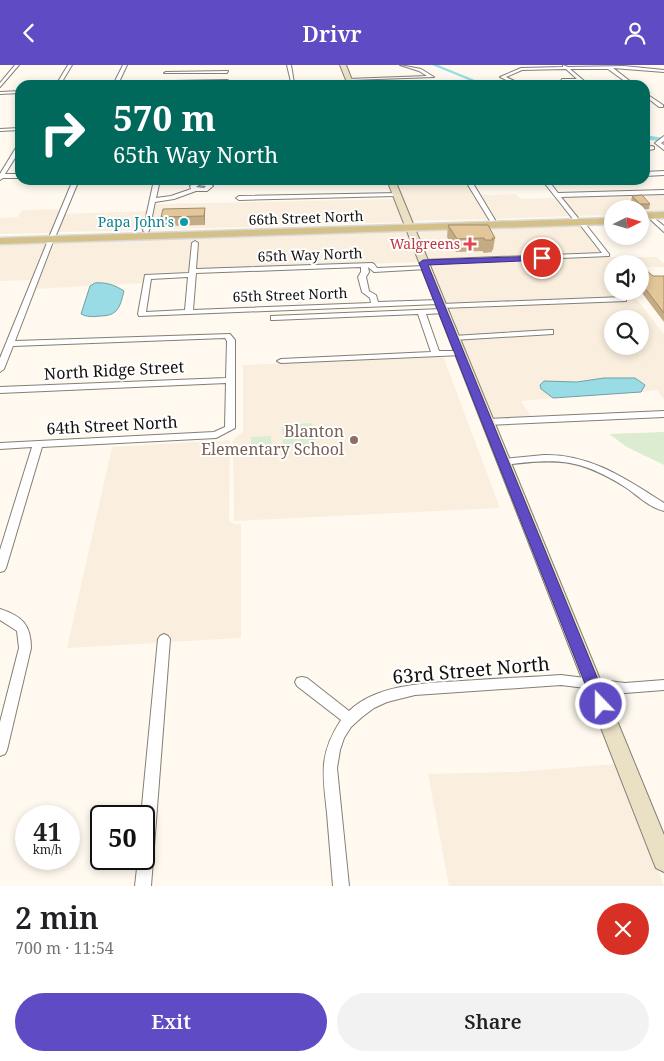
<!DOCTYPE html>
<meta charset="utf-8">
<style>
:root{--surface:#fff;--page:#f2f2f2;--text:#202124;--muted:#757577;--accent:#5f4cc5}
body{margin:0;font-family:"Noto Serif",serif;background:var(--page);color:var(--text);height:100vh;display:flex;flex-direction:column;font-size:19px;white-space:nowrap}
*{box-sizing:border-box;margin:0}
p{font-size:16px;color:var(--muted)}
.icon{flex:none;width:28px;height:28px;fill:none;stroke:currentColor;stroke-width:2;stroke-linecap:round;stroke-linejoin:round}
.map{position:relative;height:821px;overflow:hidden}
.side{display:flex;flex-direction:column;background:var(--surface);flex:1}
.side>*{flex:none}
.hud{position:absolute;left:15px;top:15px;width:635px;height:105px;border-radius:15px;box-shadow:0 2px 8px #0003;background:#00695c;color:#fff;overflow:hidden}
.needle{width:32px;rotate:85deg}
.buttons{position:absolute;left:604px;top:135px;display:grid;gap:10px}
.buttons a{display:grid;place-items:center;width:45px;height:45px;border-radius:50%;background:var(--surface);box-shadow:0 2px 8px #0003;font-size:25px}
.speed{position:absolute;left:15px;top:740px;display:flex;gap:10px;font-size:25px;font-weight:700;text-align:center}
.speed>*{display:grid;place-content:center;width:65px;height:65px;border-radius:50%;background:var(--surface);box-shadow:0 2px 8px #0003;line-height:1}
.speed small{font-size:12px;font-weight:400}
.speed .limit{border:2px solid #111;border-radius:8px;background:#fff;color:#111}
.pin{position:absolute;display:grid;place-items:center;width:42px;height:42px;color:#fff;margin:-21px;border:2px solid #fff;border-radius:50%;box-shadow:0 1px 5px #0007}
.me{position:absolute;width:55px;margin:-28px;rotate:338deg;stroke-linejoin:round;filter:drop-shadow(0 0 4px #0008)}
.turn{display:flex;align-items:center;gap:18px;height:105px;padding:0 15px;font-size:22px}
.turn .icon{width:65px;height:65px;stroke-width:2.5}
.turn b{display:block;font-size:35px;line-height:42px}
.round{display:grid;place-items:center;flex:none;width:52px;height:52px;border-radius:26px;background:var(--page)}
.summary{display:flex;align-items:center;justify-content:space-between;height:85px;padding:0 15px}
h1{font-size:30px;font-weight:600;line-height:38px}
.action{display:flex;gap:10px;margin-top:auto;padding:10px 15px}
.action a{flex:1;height:58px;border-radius:30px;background:var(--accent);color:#fff;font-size:20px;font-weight:600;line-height:58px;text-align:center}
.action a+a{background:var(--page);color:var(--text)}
header{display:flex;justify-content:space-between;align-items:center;height:65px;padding:0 15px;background:var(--accent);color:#fff;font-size:22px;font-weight:600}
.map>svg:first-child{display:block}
.built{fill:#faefde;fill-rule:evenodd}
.green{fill:#dcecd0}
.water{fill:#9adce5;stroke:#729fa4}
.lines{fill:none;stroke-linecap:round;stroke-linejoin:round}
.canal{fill:#9adce5;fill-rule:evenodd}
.street-casing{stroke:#847f76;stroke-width:2}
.secondary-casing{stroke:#847f76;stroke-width:2}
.primary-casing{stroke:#d9d9d8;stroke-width:3}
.street{fill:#fff;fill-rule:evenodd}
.secondary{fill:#eae0c4;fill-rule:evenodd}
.primary{fill:#d4c189;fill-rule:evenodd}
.wall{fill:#c3ab84}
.shaded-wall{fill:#9f8b6c}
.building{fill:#e3c79a;stroke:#9f8b6c}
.route{fill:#5f4cc5;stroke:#3e3180}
.culture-dot{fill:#0f9aa8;stroke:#fff;stroke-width:2}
.health-dot{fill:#e0444e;stroke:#fff;stroke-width:2}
.education-dot{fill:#8d6e63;stroke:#fff;stroke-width:2}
.labels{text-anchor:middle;stroke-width:4;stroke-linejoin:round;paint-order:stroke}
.far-street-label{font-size:14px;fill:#13110e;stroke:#fff}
.far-culture-label{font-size:14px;fill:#0d838f;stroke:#fff;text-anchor:end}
.far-health-label{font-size:14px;fill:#be3a42;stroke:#fff;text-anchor:end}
.street-label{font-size:16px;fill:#13110e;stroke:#fff}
.education-label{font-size:16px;fill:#785e54;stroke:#fff;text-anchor:end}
.near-street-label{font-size:19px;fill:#13110e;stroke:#fff}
</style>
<header><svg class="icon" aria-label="back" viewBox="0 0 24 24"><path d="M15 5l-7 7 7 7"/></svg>Drivr<svg class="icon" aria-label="person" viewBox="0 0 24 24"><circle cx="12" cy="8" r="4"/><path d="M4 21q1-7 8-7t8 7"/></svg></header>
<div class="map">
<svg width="664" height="821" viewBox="0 0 664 821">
<rect width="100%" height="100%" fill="#fff9ef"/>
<path class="built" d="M394 115H465L488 154 410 156Z
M516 129 521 134 556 133 571 151 495 154 480 130Z
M664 129V148L640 149V144H612V150L577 151 563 133Z
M392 130 403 157 150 165 156 139 392 134Z
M61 144 51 168 0 169V153L18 152 22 145Z
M148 146 143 165 58 167 65 149Z
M579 160 603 189 426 196 414 166Z
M407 166 421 201 418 197 197 205 199 177 192 176 189 207 149 208 144 211 143 218 110 220 102 218 90 221 36 224 53 178Z
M46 178 31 215 0 216V180Z
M611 192H657L664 199V202H640V199H612L611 203 612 226H630L664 269V335L657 325 641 327 644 323 635 313H604L577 317 553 316 541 324 553 333 521 336 532 353 491 355 458 274 555 268 553 265 457 271 445 243 628 235 625 232 444 240 427 199ZM612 254H640V281H612Z
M443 291 500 443 234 456 233 377 234 373 243 367V300Z
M230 375 229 456 234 459H241V573L170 577V570H157V578L67 583 112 382Z
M617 699 664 821H449L428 709 514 707Z"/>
<path class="green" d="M312 358 315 381 283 383 282 360Z
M664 367V400L627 382 609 369Z
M271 371 272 383 251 384V372Z"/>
<path class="water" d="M95 218C106 217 115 220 124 226 120 242 118 251 100 251 93 252 87 252 81 249L90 221Z
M604 313H635L645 320 641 327 553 333 541 324 540 320 544 316 577 317Z"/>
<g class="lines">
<path class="canal" d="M432 0H438L487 20H481Z
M645 70 664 73V77L645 74Z"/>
<g class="street-casing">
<path id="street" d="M15 0H19L0 22V18Z
M68 0H72L60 20H56Z
M123 0H127L119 17 227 15 229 16 113 20Z
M287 0H291L294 18 291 17Z
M400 0 421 4 434 12 350 15 348 14 427 11 419 6Z
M563 0 568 2 624 1 664 5V7L613 3 635 20H630L608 4H570L589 20H584L580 16H561L562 14H577L566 4 522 5 506 12 523 20H517L500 12 521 3 563 2Z
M228 6 227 8H164L166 7Z
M20 26V28L0 29V27Z
M645 28 663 40V42H659L645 31Z
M20 63V65L0 66V64Z
M664 71V76L661 78 664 80V85L655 78Z
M20 79V85L5 109H20V113H3L0 115V109L17 81Z
M652 81 654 82V84L645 86V82Z
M664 106V110L645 111V107Z
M73 115H79L56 170 51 171 50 170Z
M154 115H160L156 133 171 131 191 124 190 121C197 116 206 115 213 121L207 126H196L174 134 155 137 149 166 146 168 143 166ZM199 120 206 121 204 123 196 122Z
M465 115H471L495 155 494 156H490Z
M542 115H548L558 128 664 125V129L561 132 578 153 575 155 573 154Z
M398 128 399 129 396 131 239 135 236 133 239 131Z
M654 153 664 161V167L652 156 651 155Z
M581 155 583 156 609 189V191L423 199 420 197 423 195 602 188 578 157Z
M49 173 54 174 15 276 230 269 235 275V363L216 373 42 382 6 503 4 506 0 507V485L32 382 0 384V378L214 367 225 362 226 318 0 328V322L226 313 227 276 225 273 13 281 4 304 0 307V293Z
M195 176 198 178 196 204 372 198 374 199 377 203 425 201 428 203 427 204 374 207 368 202 369 207 366 212 369 226 376 230 378 237 439 235 443 237 439 239 139 251 138 249 145 210 189 208 192 178ZM361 202V207L358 212 362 227 370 233 371 238 193 245 196 208ZM188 212 185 245 146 247 151 214Z
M623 232H626V236L441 243 437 241 441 239Z
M442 244 446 246 445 248 426 249 439 286H459L463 288 462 290 281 298 277 296 281 294 431 287 418 249 274 255H271V251Z
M550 265H553V269L453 275 449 273 453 271Z
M664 346V352L487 360 482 357 487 354Z
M544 390C591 389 626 414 664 438V446C650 443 637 430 625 422 577 392 557 394 503 400L498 397 503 394Z
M0 544C22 551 31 560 31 583L7 685 5 689 0 691V657L19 583 17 566 0 555Z
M164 569 168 571 170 574 151 821H135L138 794H144V751H141L158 574 160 571Z
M561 610 625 618 664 615V625L625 628 561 620 415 630 387 637 374 643 362 652 351 662 344 673 340 685 337 703 349 821H333C331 797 329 772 327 748 323 710 318 690 341 655L297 621 295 617 297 613 302 612 307 613 349 646C380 616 437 618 477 615 505 613 533 612 561 610Z"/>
</g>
<g class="secondary-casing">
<path id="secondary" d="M340 0H346L354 20H348Z
M387 115H395L664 770V807L656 803 653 796Z"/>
</g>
<g class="primary-casing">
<path id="primary" d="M664 147V153L640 154V148Z
M612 153V159L0 179V173Z"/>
</g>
<use href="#street" class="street"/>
<use href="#secondary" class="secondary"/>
<use href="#primary" class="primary"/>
</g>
<path class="wall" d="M632 131 650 139 649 144 640 145V144H638L631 136Z
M205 143V160L162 161 161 152Z
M448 160 495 173 493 185H492V187L484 188 482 186 456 187 447 172Z
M640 200 653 211H664V257L642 228 643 225 640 222Z"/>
<path class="shaded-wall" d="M205 143V160L204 151Z"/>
<path class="building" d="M642 130 650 139H640L632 131Z
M205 143 204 151 161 152 163 144Z
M448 160H488L495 173H492L493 175H485L484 173 457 174Z
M640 200 653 211H664V248L644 222H647L640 213Z"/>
<path class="route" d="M542 191H545V195L428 200 608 639 606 643 601 645 595 643 593 639 419 198 423 195Z"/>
<circle class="culture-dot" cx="184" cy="157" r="5"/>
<path class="health-dot" d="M467.5 171.5h5v5h5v5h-5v5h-5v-5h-5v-5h5z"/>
<circle class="education-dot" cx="354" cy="375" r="5"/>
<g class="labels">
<g class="far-street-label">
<text transform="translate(306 153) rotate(-2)" y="5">66th Street North</text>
<text transform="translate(310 190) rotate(-2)" y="5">65th Way North</text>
<text transform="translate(290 230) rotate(-2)" y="5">65th Street North</text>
</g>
<g class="far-culture-label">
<text x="174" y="162">Papa John's</text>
</g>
<g class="far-health-label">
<text x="460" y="184">Walgreens</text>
</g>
<g class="street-label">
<text transform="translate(114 305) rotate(-3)" y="6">North Ridge Street</text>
<text transform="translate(112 360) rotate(-3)" y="6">64th Street North</text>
</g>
<g class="education-label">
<text x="344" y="372">Blanton<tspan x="344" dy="18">Elementary School</tspan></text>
</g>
<g class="near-street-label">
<text transform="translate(471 605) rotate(-5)" y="7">63rd Street North</text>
</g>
</g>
</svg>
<div class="buttons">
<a><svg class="needle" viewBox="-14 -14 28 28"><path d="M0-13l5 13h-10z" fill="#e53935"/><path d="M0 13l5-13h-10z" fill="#757577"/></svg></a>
<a><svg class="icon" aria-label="sound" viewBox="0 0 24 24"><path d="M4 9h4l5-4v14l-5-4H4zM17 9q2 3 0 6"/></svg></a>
<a><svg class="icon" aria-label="search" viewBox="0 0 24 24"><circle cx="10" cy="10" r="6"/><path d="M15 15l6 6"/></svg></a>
</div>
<div class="speed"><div>41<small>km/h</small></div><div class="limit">50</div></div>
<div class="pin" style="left:542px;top:193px;background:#d93025"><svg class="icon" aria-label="arrive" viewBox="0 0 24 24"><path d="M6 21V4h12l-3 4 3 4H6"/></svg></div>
<svg class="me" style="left:601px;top:639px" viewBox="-20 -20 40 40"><circle r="17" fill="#5f4cc5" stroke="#fff" stroke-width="3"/><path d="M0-11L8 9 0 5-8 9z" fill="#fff"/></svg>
<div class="hud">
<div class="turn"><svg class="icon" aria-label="right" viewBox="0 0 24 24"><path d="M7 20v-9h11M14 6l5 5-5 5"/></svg><div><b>570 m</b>65th Way North</div></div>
</div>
</div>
<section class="side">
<div class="summary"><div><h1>2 min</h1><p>700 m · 11:54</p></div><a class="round" style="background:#d93025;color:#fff"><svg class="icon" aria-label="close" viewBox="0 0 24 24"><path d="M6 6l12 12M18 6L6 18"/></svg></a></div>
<div class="action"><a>Exit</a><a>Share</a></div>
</section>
